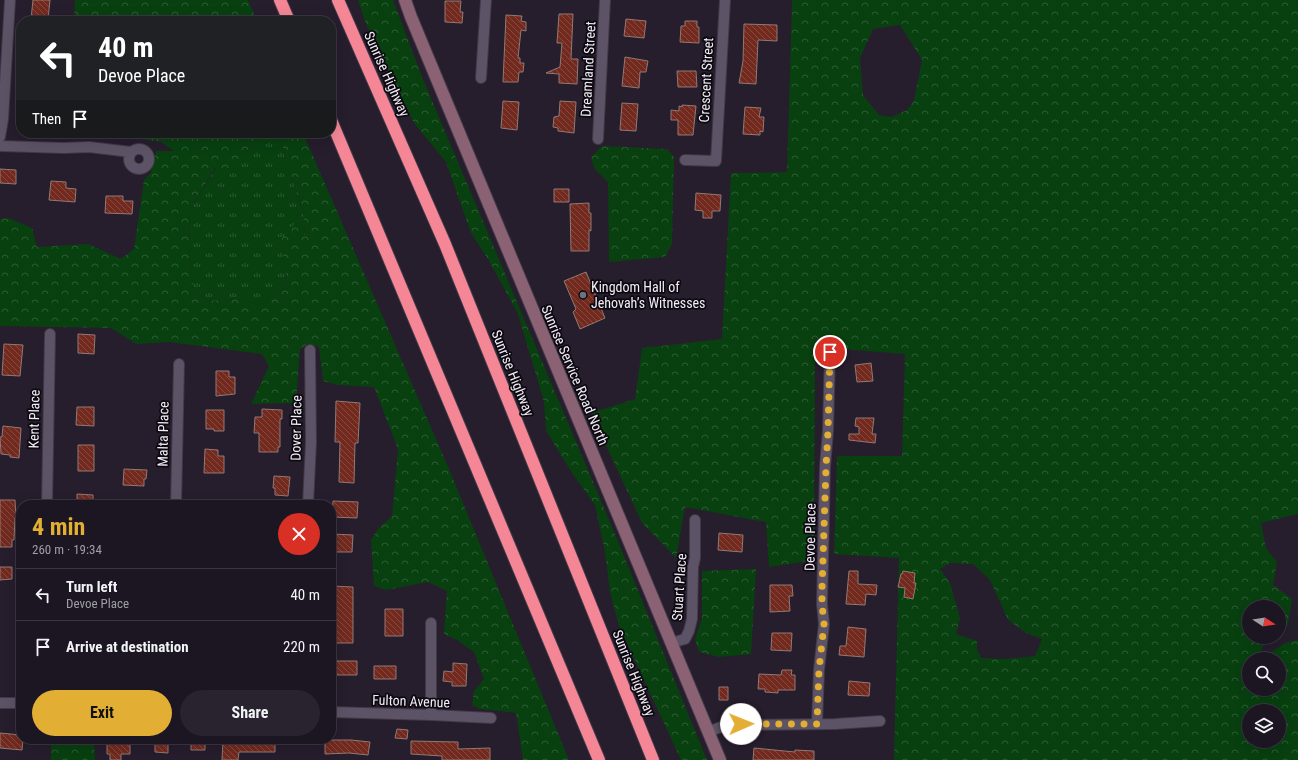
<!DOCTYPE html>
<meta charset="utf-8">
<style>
:root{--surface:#1c1622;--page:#29232f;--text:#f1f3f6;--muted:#a09fa5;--line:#3a3540;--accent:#e2af34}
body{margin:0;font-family:"Roboto Condensed",sans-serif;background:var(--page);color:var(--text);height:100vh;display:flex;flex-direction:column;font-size:15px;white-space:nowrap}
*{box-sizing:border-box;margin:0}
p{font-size:13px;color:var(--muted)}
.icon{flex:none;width:22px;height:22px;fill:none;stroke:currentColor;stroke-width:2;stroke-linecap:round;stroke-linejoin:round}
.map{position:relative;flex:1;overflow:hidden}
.details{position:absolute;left:16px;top:500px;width:320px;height:244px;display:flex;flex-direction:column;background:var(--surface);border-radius:16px;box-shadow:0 4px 16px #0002,0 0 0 1px var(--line)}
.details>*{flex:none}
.banner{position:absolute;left:16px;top:16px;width:320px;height:122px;border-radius:16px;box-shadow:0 4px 16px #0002,0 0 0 1px var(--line);background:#202124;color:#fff;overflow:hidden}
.needle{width:26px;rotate:102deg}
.fabs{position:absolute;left:1242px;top:600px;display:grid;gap:8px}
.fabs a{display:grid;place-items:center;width:44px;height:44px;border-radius:50%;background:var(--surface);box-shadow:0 4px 16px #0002,0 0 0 1px var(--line);font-size:20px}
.pin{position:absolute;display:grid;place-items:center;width:34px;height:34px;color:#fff;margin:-17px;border:2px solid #fff;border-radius:50%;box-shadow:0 1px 4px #0007}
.me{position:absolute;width:44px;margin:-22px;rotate:89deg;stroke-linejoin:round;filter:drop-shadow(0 0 3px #0008)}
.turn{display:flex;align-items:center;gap:14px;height:84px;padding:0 16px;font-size:18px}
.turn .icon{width:52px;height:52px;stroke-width:2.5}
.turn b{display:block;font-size:28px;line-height:34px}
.then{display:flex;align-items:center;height:38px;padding:0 16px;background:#0003;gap:8px;font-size:15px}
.round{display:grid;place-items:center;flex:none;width:42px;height:42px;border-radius:21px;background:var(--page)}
.overview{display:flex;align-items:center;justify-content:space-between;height:68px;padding:0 16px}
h1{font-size:24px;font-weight:700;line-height:30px;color:var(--accent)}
.primary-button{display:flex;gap:8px;margin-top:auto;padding:8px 16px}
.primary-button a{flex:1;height:46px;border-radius:24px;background:var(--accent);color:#111;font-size:16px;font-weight:700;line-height:46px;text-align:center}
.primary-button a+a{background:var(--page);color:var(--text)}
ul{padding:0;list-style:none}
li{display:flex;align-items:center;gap:12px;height:52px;padding:0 16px;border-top:1px solid var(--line)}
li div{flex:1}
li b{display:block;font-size:15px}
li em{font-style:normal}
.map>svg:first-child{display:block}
.grass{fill:url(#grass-tufts)}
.forest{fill:url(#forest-crowns);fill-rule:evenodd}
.building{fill:url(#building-back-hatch);stroke:#927974}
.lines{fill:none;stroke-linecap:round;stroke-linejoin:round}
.street-casing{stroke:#413947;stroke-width:12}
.secondary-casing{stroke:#413947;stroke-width:14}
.highway-casing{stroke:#413947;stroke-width:14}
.street{stroke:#5d5366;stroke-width:10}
.secondary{stroke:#8a6274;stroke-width:12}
.highway{stroke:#f48696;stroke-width:12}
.route{stroke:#e2af34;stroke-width:7;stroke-dasharray:0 12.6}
.worship-dot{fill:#6b7280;stroke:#0d0910;stroke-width:1.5}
.labels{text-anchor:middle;stroke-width:3.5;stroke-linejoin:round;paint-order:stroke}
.street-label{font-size:14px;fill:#f2ecf7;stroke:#0d0910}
.poi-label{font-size:14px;fill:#f2ecf7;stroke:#0d0910;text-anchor:start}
</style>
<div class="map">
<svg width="1298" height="760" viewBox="0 0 1298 760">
<defs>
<pattern id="grass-tufts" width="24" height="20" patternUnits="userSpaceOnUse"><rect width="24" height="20" fill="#084010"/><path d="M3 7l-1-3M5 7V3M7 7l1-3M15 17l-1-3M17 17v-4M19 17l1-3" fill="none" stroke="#2c5c34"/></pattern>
<pattern id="forest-crowns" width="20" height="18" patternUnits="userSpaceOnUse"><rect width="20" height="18" fill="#084010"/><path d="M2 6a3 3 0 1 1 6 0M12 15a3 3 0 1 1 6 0" fill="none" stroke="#2c5c34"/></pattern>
<pattern id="building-back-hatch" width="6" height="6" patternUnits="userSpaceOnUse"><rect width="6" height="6" fill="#722a1f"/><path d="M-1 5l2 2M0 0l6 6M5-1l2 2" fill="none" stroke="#874940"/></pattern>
</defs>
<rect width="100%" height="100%" fill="#261d2d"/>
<path class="grass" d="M259 133H273L281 140 286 161 303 211 305 238 281 240 288 288 259 305 238 299 206 301 193 287 189 246 190 209 216 168 246 153Z"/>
<path class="forest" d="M75 0H248L257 21H74Z
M358 0H393L422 77 615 534 707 760H681L619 626 610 592 605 552 595 505 574 476 546 431 544 402 518 314 488 259 471 233 446 162 414 123 366 24Z
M792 0H1298V514L1261 523 1266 548 1277 562 1273 585 1292 599 1288 625 1279 632V607H1249V637H1273L1265 643 1257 659H1249V689H1279V659H1261L1285 643 1298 640V760H894L899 558 834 554 837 456H902L905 354 815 347 814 560 769 567 766 522 685 507 676 558 642 523 591 413 635 399 642 348 722 339 731 173 787 172ZM900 25 922 60 914 101 907 110 892 117 879 115 863 95 860 58 873 29ZM950 563 973 564 990 580 1008 620 1026 633 1042 639 1035 656 1006 659 981 658 977 649V641L956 634 960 618 950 583 940 569ZM1249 711H1279V741H1249Z
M124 133H259L246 153 230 171 215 168 190 209 189 246 193 287 206 301 238 299 259 305 288 288 281 240 296 222 305 236 303 211 286 161 281 140 273 133H303L449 469 569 760H523L516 713 480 709 472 705 474 691 484 679 474 652 457 640 444 634 447 591 428 582 386 590 374 586 371 540 378 529 392 516 398 449 374 387 338 385 323 381 319 347 308 344 300 349 296 403 251 404 269 366 262 354 169 342 136 344 111 328 0 326V219L9 218 32 228 37 247 88 244 121 259 134 249 144 180 151 172 156 151H174L161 142 126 137Z
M602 146 667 149 674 157 672 244 665 257 609 262 608 182 594 168 591 157Z
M756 569 751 654 719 657 699 652 695 639 702 618V571Z
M51 739H94L95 760H51Z"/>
<path class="building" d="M33 0H50L48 20 31 19Z
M445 1H461L460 12H463L462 23 445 22Z
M559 14H573L571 59H578L577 84 559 83V74L546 73 560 67 562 43H557Z
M506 15 522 16 521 21 526 22V31L521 30 518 58H520V63H524L523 72H519L518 82H503Z
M626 19 646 21 644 38 624 36Z
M685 21H697V27H699V43L680 42 681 26H685Z
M744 24 777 25V41L758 40 756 84 739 83 743 61Z
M625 57 648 61 646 72H640L639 88 622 86Z
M677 71H696L697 87H678Z
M503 101 519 102 517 130 501 128Z
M560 101 576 102 574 133 558 131V128L553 127 554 117 559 116Z
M622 103 638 104 636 131 620 130Z
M682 105 696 106 693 135H678V120H671V110L679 111V106L682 107Z
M745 107 761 108 759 117H764L763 132 760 131V135L743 134Z
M0 169 16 170V184L0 183Z
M51 181 66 182V188L76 189 75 202 49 200Z
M554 189H569V202H554Z
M696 193 721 195 720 211H712V218H703V211L695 210Z
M106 196H123V201H133L132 214 105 213Z
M589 203V213H591V231L589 230V251H571L570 204Z
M586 272 605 318 580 329 573 312 576 309 564 281Z
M78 334 95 335 94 354 78 353Z
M4 344 23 345 20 376 2 375Z
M871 363 873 381 857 382 855 365Z
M216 371H229V377H235V394L216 396Z
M336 401 360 403 358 443H355L354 483 339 482 340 442H335Z
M77 407H94V426L76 425Z
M262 409 282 410V419H280V447H278V452H259V433H254L255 417H262Z
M206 410H224V431H214V429H206Z
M856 418H874L872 434H876L875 443 849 440V434H859V427L855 426Z
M3 426 21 428 19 458 10 457V455L1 454 0 437H2Z
M78 445H94V471H78Z
M205 449 218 450V456H224V473H204Z
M124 469 147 470 146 479H144V486L123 485Z
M274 476 290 477 288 496 275 495V488H273Z
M77 494 93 495V505H77Z
M0 500H15L16 518H15L14 540H12V547H0Z
M333 501 358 502 357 518 332 517Z
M719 533 743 535 742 552 718 550Z
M332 534 353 535 352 552H332Z
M0 567H12V579L0 580Z
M849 571H858V584L877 585 876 595 866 594 865 605 846 604Z
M903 571 915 573 914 583H916L913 599 904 597 905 588 898 587 901 574H902Z
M770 585H792L793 596H789L790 611 770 612Z
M331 586 353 587V643H331Z
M385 609H403V636H385Z
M848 627 866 629 864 657 839 655 840 646H846Z
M772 633H792L791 651 771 650Z
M331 661H357V675H331Z
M453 663 467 664 466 686H452V682L443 681 444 671 453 672Z
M374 666H396V679H374Z
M782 670H792L791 675H795V690H778V693L765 692V689H758L759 674 781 675Z
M849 681 870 683 869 696 848 695Z
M719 687H728V700H719Z
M397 729 408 730 407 739 395 738Z
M0 733 21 735V739H23L22 750 0 748Z
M155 739H168V753L155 752Z
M191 739H205V750H191Z
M223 739H275V752H239L238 760H222Z
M107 740 130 741V754H121V760H110V754H107Z
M325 740H351L370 742 368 755 349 753 325 754Z
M411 741 458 742V749L490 748V760H442V756L411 754Z
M754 748 795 752V750L814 751V760H753Z"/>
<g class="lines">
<g class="street-casing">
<path id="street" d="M481 78 486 0
M0 137 3 119 10 0
M598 139 605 0
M0 146 64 148 89 147 131 152
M129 159a10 10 0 1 1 20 0a10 10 0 1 1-20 0Z
M685 160 716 161 725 0
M47 505 50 334
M176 505 179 364
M308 505 311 442 310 350
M671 643 685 639 689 631 692 619 693 567 695 558V520
M0 703H21
M331 712 431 715 491 718
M431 715V623
M817 724 819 670 824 624 822 604 825 467 828 431 830 352
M708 732 726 725 835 724 880 721"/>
</g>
<g class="secondary-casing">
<path id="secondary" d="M405 0 411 17 720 760"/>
</g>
<g class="highway-casing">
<path id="highway" d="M280 0 289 21
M338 0 445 244 653 760
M331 120 599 760"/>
</g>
<use href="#street" class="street"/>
<use href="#secondary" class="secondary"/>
<use href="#highway" class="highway"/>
</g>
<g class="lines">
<path class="route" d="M741 724H817L819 670 824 624 822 604V589L826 467 828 431 830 352"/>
</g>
<circle class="worship-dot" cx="583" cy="295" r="4"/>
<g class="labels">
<g class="street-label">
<text transform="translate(588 69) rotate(-87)" y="5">Dreamland Street</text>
<text transform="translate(387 74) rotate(66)" y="5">Sunrise Highway</text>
<text transform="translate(706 80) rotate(-87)" y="5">Crescent Street</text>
<text transform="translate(513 373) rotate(68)" y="5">Sunrise Highway</text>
<text transform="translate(575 375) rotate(67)" y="5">Sunrise Service Road North</text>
<text transform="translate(34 419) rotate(-89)" y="5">Kent Place</text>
<text transform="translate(296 428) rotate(-89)" y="5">Dover Place</text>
<text transform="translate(163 434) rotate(-89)" y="5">Malta Place</text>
<text transform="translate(810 537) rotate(-89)" y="5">Devoe Place</text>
<text transform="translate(679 587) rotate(-86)" y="5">Stuart Place</text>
<text transform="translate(634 673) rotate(68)" y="5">Sunrise Highway</text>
<text transform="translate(411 701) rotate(2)" y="5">Fulton Avenue</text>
</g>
<g class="poi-label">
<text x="591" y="292">Kingdom Hall of<tspan x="591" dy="16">Jehovah’s Witnesses</tspan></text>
</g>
</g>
</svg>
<div class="fabs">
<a><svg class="needle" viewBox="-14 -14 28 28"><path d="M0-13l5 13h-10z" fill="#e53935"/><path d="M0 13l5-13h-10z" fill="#a09fa5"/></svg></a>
<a><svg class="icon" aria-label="search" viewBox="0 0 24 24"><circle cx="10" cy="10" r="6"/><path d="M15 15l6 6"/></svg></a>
<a><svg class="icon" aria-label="layers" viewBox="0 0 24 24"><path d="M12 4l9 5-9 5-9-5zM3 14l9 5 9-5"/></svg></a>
</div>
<div class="pin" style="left:830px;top:352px;background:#d93025"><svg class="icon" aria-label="arrive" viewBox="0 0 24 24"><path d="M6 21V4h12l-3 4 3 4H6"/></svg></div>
<svg class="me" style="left:741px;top:724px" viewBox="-20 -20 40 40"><circle r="19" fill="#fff"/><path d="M0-13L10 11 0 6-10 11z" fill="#e2af34"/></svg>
<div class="banner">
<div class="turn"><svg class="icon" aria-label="left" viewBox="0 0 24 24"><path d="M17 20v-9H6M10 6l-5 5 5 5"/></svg><div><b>40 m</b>Devoe Place</div></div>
<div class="then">Then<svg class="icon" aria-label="arrive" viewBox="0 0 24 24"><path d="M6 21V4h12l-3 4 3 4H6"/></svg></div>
</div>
<section class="details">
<div class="overview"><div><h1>4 min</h1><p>260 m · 19:34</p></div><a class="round" style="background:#d93025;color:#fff"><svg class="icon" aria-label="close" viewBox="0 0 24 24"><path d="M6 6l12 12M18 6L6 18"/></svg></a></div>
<ul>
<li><svg class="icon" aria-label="left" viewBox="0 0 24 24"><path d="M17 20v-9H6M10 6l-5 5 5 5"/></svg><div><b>Turn left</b><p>Devoe Place</p></div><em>40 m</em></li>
<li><svg class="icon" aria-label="arrive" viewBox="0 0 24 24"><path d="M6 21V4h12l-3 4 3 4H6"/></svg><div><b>Arrive at destination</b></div><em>220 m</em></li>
</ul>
<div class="primary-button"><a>Exit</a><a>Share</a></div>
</section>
</div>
